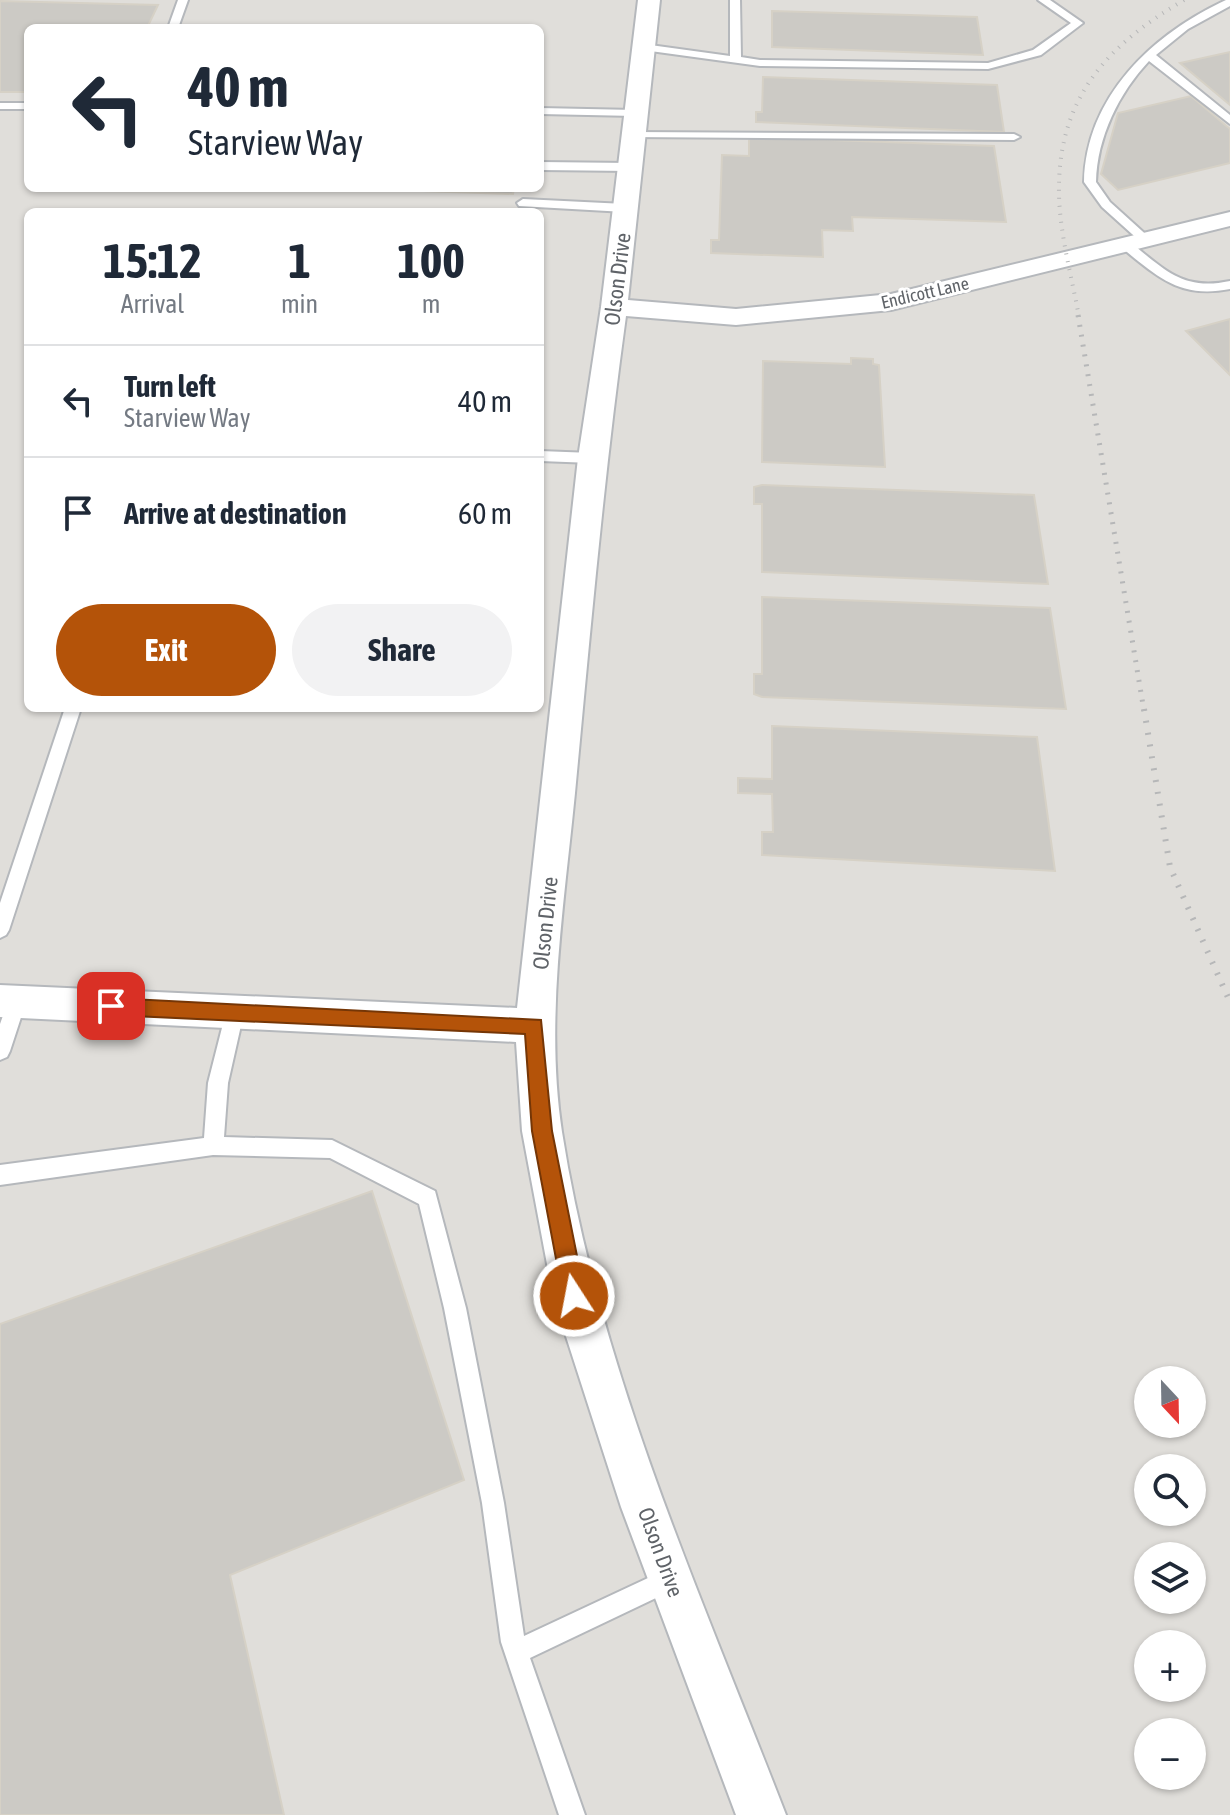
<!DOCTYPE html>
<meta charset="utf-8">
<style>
:root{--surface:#fff;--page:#f2f2f3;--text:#1f2937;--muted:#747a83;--line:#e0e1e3;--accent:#b45309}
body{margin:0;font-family:"Asap Condensed",sans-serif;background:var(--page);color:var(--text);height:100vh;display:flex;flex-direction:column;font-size:30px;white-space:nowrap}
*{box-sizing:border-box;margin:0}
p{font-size:26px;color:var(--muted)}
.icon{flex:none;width:44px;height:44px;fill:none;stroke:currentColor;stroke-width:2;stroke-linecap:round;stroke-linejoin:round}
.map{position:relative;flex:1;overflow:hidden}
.sheet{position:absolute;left:24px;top:208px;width:520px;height:504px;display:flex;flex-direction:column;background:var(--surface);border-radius:12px;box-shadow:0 2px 6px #0004}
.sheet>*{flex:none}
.top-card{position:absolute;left:24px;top:24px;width:520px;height:168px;border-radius:12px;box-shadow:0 2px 6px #0004;background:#fff;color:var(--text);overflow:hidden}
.needle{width:52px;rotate:158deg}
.tools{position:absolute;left:1134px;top:1366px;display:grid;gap:16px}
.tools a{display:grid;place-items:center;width:72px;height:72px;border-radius:50%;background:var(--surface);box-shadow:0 2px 6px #0004;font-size:40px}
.pin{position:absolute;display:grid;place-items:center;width:68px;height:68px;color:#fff;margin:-34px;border-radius:16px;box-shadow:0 4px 12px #0006}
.me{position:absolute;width:88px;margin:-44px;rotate:349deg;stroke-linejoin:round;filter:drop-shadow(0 0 6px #0008)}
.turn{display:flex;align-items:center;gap:28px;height:168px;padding:0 32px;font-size:36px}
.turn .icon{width:104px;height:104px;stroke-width:2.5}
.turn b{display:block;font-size:56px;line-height:68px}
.eta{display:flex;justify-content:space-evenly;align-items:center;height:136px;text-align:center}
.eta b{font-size:48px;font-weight:700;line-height:56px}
.cta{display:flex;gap:16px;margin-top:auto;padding:16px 32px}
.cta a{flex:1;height:92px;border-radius:48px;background:var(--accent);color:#fff;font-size:32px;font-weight:700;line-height:92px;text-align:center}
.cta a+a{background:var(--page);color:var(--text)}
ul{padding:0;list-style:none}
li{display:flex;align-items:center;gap:24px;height:112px;padding:0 32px;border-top:2px solid var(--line)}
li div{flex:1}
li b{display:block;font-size:30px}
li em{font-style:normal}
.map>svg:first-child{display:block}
.industrial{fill:#e0deda;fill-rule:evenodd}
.building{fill:#cccac5;stroke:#d6d1c6;stroke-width:2}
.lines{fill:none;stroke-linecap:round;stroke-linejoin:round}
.lane-casing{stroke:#b5b8bc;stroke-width:4}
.street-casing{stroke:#b5b8bc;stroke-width:4}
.lane{fill:#fff;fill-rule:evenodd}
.street{fill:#fff;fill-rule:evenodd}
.rail-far2{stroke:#b6b7b8;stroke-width:4;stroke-dasharray:1 7;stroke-linecap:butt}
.rail-far1{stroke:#b6b7b8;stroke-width:5;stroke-dasharray:2 8;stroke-linecap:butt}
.rail{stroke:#b6b7b8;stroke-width:6;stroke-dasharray:2 10;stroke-linecap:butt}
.route{fill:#b45309;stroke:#753606;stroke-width:2}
.labels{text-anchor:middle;stroke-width:6;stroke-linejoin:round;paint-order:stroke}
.far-street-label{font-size:18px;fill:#5f6368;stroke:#fff}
.street-label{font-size:22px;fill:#5f6368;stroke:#fff}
</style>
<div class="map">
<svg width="1230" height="1815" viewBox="0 0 1230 1815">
<rect width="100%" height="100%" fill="#f1efe8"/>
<path class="industrial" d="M0 0H1230V1815H0ZM28 28H540V188H28ZM28 212H540V708H28ZM1148 1380H1192V1424H1148ZM1148 1468H1192V1512H1148ZM1148 1556H1192V1600H1148ZM1148 1644H1192V1688H1148ZM1148 1732H1192V1776H1148Z"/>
<path class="building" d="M0 1 158 5 147 28H28V92H0Z
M772 11 977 17 983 55 772 47Z
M1230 52V105L1180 63Z
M763 77 997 85 1004 132 756 122V112H762Z
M1191 96 1230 129V163L1118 190 1101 174 1118 113Z
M749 137 994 146 1006 222 852 217 853 231 822 230 823 257 711 253V240H719L722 155 749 156Z
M331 188H514L513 194Z
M1230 319V375L1186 331Z
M851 358 873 359V364L879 365 885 467 762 462 763 361 851 364Z
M762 485 1034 495 1048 584 762 572V504H754V487Z
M762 597 1050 608 1066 709 762 697 754 694V674H762Z
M772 726 1037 737 1055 871 762 855V832H773L772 794 738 793V778L772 779Z
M372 1191 464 1480 230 1575 284 1815H0V1324Z"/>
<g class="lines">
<g class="lane-casing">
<path id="lane" d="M178 0H188L178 28H168Z
M730 0H740L741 57 760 60 988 63 1033 50 1071 23 1038 0H1050L1083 23 1041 55 988 69 760 66 643 50 638 47 643 44 730 56Z
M1226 0H1230V6L1188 29 1156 55 1230 115V124L1149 61C1119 93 1097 137 1096 182L1110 202 1152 240 1142 243 1102 207 1084 182C1086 96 1153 34 1226 0Z
M0 103H28V109H0Z
M540 108 635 110 641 113 635 116 540 114Z
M633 132 1014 134 1020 137 1014 140 629 137 627 135Z
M540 162 630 163 636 167 630 171 540 170Z
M523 199 625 204 631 208 625 212 519 206 517 203Z
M1122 242H1130C1165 270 1183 291 1230 281V289C1180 299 1158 277 1122 248Z
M540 451 592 453 599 458 592 463 540 461Z
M65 708H81L9 930 6 935 0 938V903Z
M17 994 24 996 26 1002 10 1051 7 1057 0 1060V1024L10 996Z
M235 1004 242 1006 244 1012 228 1083 224 1137 332 1140 435 1191 466 1308 504 1503 524 1636 663 1571 671 1567 679 1571 683 1579 679 1587 530 1658 585 1815H559L501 1642 482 1503 444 1308 419 1204 330 1158 213 1155 0 1185V1165L204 1138 208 1083 226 1012 228 1006Z"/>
</g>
<g class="street-casing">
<path id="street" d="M638 0H660L628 300 736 309 891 294 1230 212V226L891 310 736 325 626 316C604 475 590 634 575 793 564 906 545 1020 562 1132 599 1369 700 1593 786 1815H736L621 1507 553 1296 522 1131 516 1042 0 1017V985L517 1008 578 458 601 307Z"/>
</g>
<use href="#lane" class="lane"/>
<use href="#street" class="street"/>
<path class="rail-far2" d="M1079 317C1072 278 1060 235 1059 195 1057 99 1106 46 1184 0"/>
<path class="rail-far1" d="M1078 315 1144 711"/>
<path class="rail" d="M1144 709 1170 867 1230 1002"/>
</g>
<path class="route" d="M111 998 541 1020 552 1131 585 1296 582 1303 574 1307 567 1303 563 1296 532 1131 525 1034 111 1015 101 1006Z"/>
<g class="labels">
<g class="far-street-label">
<text transform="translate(925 293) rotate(-13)" y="6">Endicott Lane</text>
</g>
<g class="street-label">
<text transform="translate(617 279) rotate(-83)" y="8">Olson Drive</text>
<text transform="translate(545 923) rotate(-84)" y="8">Olson Drive</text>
<text transform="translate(661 1552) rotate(70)" y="8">Olson Drive</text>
</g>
</g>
</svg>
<div class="tools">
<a><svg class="needle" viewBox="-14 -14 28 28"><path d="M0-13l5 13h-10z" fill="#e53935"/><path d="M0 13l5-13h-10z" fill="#747a83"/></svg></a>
<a><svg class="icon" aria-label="search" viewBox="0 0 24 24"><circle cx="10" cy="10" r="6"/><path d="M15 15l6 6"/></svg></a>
<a><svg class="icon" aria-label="layers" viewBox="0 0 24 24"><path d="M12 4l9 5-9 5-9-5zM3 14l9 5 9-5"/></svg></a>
<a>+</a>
<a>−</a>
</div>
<div class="pin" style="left:111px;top:1006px;background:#d93025"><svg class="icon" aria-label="arrive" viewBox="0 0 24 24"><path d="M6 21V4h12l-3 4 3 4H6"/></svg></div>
<svg class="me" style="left:574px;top:1296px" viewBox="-20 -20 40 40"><circle r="17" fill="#b45309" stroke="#fff" stroke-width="3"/><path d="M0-11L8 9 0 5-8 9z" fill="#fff"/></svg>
<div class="top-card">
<div class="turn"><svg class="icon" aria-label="left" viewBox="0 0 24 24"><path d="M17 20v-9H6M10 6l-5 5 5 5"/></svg><div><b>40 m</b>Starview Way</div></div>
</div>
<section class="sheet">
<div class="eta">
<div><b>15:12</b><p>Arrival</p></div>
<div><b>1</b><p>min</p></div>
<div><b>100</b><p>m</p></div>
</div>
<ul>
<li><svg class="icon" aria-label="left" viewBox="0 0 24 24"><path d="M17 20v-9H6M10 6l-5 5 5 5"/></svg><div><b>Turn left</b><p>Starview Way</p></div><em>40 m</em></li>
<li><svg class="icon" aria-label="arrive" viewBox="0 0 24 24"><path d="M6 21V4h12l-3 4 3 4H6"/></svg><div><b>Arrive at destination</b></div><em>60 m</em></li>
</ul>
<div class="cta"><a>Exit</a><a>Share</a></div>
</section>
</div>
